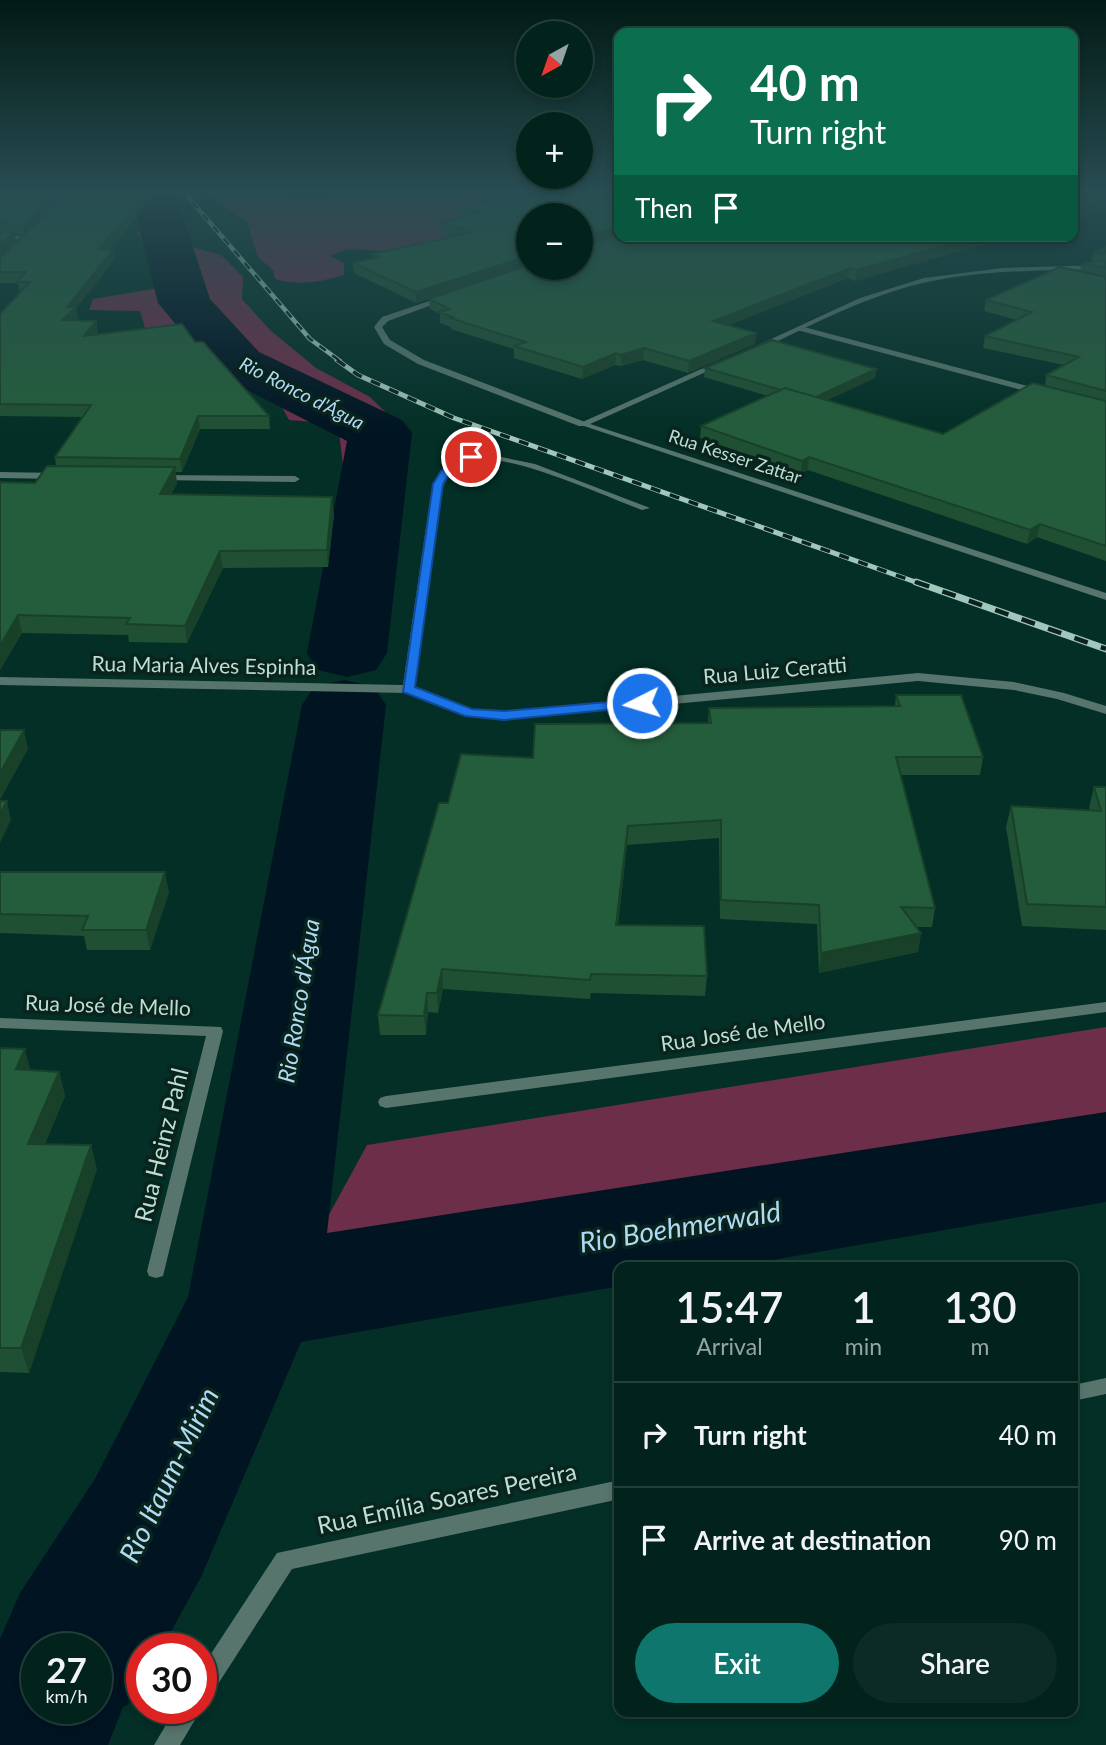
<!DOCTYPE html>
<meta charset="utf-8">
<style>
:root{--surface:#02231c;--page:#0c2b25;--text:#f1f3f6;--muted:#96a4a3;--line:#23403b;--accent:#0f766e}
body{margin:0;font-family:Lato,sans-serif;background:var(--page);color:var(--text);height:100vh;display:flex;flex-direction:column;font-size:26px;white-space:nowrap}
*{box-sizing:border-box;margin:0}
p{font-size:23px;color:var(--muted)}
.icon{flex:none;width:38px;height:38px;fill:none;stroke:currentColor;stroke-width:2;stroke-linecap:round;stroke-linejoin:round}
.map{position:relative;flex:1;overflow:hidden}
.drawer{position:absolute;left:614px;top:1262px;width:464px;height:455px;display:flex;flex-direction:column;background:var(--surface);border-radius:14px;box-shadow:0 4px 10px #0003,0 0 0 2px var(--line)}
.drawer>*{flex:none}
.banner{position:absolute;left:614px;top:28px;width:464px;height:214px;border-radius:14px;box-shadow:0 4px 10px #0003,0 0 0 2px var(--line);background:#0b6e4f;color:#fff;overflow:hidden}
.needle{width:46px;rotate:220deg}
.buttons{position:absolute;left:516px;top:21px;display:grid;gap:14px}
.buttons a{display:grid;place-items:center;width:77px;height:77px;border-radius:50%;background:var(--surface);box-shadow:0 4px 10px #0003,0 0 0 2px var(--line);font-size:35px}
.speed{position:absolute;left:21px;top:1633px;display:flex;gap:14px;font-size:35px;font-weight:700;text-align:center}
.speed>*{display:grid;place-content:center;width:91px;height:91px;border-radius:50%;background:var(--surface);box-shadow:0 4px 10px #0003,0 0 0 2px var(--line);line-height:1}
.speed small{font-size:18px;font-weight:400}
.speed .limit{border:10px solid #d22;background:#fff;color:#111}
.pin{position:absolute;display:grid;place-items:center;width:60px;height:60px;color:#fff;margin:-30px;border:4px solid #fff;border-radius:50%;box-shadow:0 2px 7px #0007}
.me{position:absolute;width:77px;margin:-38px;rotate:265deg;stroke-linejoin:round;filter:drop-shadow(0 0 5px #0008)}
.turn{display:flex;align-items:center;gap:24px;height:147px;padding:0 21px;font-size:32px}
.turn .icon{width:91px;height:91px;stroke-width:2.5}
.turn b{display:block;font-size:49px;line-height:60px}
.then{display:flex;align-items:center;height:66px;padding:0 21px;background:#0003;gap:14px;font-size:26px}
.eta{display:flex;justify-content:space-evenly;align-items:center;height:119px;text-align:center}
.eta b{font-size:42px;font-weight:600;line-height:49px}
.cta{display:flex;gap:14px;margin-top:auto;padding:14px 21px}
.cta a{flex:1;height:80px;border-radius:42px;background:var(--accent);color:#fff;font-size:28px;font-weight:600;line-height:80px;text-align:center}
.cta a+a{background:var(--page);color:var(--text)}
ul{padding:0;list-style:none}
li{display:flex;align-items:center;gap:21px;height:105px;padding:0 21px;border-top:2px solid var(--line)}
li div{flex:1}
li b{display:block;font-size:26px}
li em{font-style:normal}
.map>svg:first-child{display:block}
.green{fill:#6d2e4a}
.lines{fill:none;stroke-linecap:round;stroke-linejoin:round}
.river{fill:#001422;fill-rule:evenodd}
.minor{fill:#57756c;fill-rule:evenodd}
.tertiary{fill:#57756c;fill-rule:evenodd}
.rail-far2-casing{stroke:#a1c6bb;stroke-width:4.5}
.rail-far1-casing{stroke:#a1c6bb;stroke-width:5}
.rail-casing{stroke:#a1c6bb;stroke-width:7}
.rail-far2{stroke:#0a231d;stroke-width:2.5;stroke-dasharray:8;stroke-linecap:butt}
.rail-far1{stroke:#0a231d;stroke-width:3.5;stroke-dasharray:10;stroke-linecap:butt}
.rail{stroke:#0a231d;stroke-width:4.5;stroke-dasharray:14;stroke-linecap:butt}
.wall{fill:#1f5033;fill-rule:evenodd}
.shaded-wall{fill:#194129}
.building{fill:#245d3b;stroke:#194129;stroke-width:2}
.route{fill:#1a73e8;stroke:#114b97;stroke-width:2}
.labels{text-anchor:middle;stroke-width:7;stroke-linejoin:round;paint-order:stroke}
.far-street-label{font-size:18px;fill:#bcdfd4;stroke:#0a231d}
.far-water-label{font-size:19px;font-style:italic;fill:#afdaf4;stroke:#0a231d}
.street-label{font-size:21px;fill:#bcdfd4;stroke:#0a231d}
.water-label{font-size:23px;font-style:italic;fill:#afdaf4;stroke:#0a231d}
.near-street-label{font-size:24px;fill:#bcdfd4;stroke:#0a231d}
.near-water-label{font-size:28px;font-style:italic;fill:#afdaf4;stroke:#0a231d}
</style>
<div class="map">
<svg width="1106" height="1745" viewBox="0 0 1106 1745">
<rect width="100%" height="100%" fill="#032f26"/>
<path class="green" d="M205 190H249L273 198 312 202 340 198 424 199 439 190 537 193 546 190H598L454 229 450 238 406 252 348 249 329 256 344 263V275C321 282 299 286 275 279L273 270 258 257 247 223Z
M152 227 178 232 185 245 221 255 243 277 242 299 270 330 316 368 370 397 408 434C404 501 398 577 373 640L335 630 350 523 338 424 289 420 276 396 236 389 217 348 195 329 146 331 140 311 89 310 93 299 159 288 165 272 150 266 155 256 136 232Z
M1106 1027V1199L660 1267H620L619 1273 441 1301 319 1233 367 1145Z"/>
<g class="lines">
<path class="river" d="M130 190H174L210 299 259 352 402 420 412 433 387 653 376 670 347 677 318 670 307 653 347 441 219 376 158 303Z
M344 680 374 687 386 705 327 1233 1106 1112V1202L731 1267H620V1286L301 1342 201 1577 162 1648H142C142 1670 146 1697 123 1707L108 1745H0V1639L20 1593 95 1479 188 1297 302 705 314 687ZM37 1648H96V1708H37Z"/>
<path class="minor" d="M444 296 451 298 388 321 382 327 390 340 424 360 585 422V426H579L418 364 384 344 374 327 382 317Z
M800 326 1043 390 1044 392 1037 394 797 330 796 328Z
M471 454H487L535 464 650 508 642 510C604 496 509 452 472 460 455 463 445 479 441 494L414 687 472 710 504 712 918 673 1014 682 1064 693 1106 706V714L1057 699 1014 690 918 681 504 720 466 716 406 693 0 685V677L403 685 431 494C437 473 450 460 471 454Z
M0 472 58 473 63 476 58 479 0 478Z
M156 475 295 476 300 479 295 482 159 480 156 479Z
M1106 1002V1012L386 1108 380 1106 378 1102 380 1098 386 1096Z
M0 1018 221 1027 223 1031 163 1276 156 1278 149 1276 147 1271 206 1036 0 1028Z
M1106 1378V1394L1073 1401V1385Z
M620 1480V1499L292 1569 209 1698 201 1701V1669L277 1553Z
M201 1707 202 1708 180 1745H154L176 1708Z"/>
<path class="tertiary" d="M0 235 28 236 31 238 28 240 0 239Z
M1106 265V269C1045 271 983 269 923 283 866 296 812 325 759 350L752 348 860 298 924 278 1002 268Z
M719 361 726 363 590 424 1106 593V600L578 424Z"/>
<g class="rail-far2-casing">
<path id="rail-far2" d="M182 190 310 339 340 361"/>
</g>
<g class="rail-far1-casing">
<path id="rail-far1" d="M337 360 358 375 454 418 921 584"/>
</g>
<g class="rail-casing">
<path id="rail" d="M916 582 1106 649"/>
</g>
<use href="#rail-far2" class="rail-far2"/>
<use href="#rail-far1" class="rail-far1"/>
<use href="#rail" class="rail"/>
</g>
<path class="wall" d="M0 190 32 227 69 190H158L110 250H113L114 260 76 308 78 318 76 320 96 321 98 332 96 334 195 342 269 416 270 429H200L182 472H175L177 483 171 495 334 514 328 567 223 568 187 643 129 642 128 635 22 633 0 670V482L35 483 56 466 55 457 82 417 0 416V314L20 293 18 283H0ZM14 234 24 235 16 242Z
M550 190H620V236H1013L855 281 848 278 729 325 756 333 755 344 688 373 643 360 621 366 615 365 582 379 514 358V349L451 329V327L440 323V314L430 309 429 299 416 303 354 273 353 263 372 259V254L455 236 442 233 441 223 462 217 460 216V206ZM528 215H581V268H528Z
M1106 247V561L1037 537 1027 544 808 470 801 473 700 438 701 426 768 396 704 377 705 368 876 369 875 378 827 400 943 434 1045 386 1046 375 1064 365 983 348 985 336 1017 320 984 311 986 300 1080 271 1082 263 1092 262 1093 253Z
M896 695 983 757 980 775H900L935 908 932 927H916L921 933 918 952 819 973 817 924 720 919 719 838 627 845 618 925 707 976 705 996 591 993 590 999 443 989 438 1013 428 1012 426 1035H380L378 1015 448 803 533 758 708 723 709 708 895 706Z
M1094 787H1106V930L1022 926 1006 827 1011 806 1090 810 1089 808Z
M0 872 169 892 150 950H87L84 936 0 933Z
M0 1048 31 1070 59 1072 65 1096 45 1144 97 1169 29 1373 0 1372Z"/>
<path class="shaded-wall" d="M56 190H66L25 235 23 225Z
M149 190H158L101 260 99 249Z
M1106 201V210L1073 220V210Z
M620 225V235L581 249V239Z
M14 232 16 242 0 258V246Z
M979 236H1013L855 281 857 270Z
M113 250 114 260 76 308 78 318 64 332 62 320 67 307Z
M528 256V266L416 303V292Z
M850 268 848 278 712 332 713 321Z
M96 321 98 332 86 347 84 336Z
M756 333 755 344 688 373 689 361Z
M644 348 643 360 621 366V355Z
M616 353 615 365 582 379 583 367Z
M876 369 875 378 811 408 812 399Z
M198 416 200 429 182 472 180 459Z
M809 457 808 470 801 473 802 461Z
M175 467 177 483 163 510 160 494Z
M332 497 334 514 328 567 327 550Z
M1040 524 1037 537 1027 544 1030 530Z
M220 551 223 568 187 643 185 626Z
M18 615 22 633 0 670V646Z
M24 730 28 749 0 800V773Z
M7 801 11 820 0 843V814Z
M628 826 627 845 616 944V925Z
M165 872 169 892 150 950 146 930Z
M921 933 918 952 819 973 821 953Z
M442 969 443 989 438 1013 437 993Z
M427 993 428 1012 426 1035 424 1016Z
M25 1049 31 1073 16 1069Z
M59 1072 65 1096 35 1168 28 1144Z
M91 1145 97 1169 29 1373 21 1348Z"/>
<path class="building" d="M0 190H56L23 225 0 223Z
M69 190H149L99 249 113 250 67 307H76L62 320 96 321 84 336 182 324 195 342H203L269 416H198L180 459 55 457 91 405 0 404V314L30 282H17L26 272H0V258Z
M550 190H620V225L581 239V215H528V256L416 292 353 263 379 257 372 254 474 232 441 223 479 212 460 206Z
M1073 190H1106V201L1073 210Z
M0 232H14L0 246Z
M620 233V236H979L857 270 850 268 713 321 756 333 689 361 644 348 621 355 616 353 583 367 514 346 526 342 450 318 453 317 439 312 450 309 429 299 528 265V268H581V245L582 247Z
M1106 247V253H1093Z
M1106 261V268L1082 263Z
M1060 267 1106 277V391L1046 375 1079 357 985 336 1032 312 986 300Z
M772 340 876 369 816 397 785 388 781 390 705 368Z
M1033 383 1106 401V546L1040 524 1030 530 809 457 802 461 701 426 785 388 943 434Z
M47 466 175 467 160 494 332 497 327 550 220 551 185 626 126 624 130 618 18 615 0 646V482L35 483Z
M896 695H961L983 757H896L935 908 901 907 921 933 821 953 819 905 721 900V820L628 826 616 925 704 926 707 976 591 974 590 980 442 969 437 993H427L424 1016 378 1015 439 803H448L461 754 533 758 535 724 711 723 709 708 900 706Z
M0 730H24L0 773Z
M1094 787H1106V907L1027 904 1011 806 1101 811Z
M0 801H7L0 814Z
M0 872H165L146 930H82L88 916 0 914Z
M0 1048 25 1049 16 1069 59 1072 28 1144 91 1145 21 1348H0Z"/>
<linearGradient id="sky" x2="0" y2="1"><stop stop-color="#021a15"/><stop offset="0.44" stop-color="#284d52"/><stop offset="1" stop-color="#284d52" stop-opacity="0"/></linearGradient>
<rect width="1106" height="435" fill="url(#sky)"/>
<path class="route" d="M467 455 476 457 449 475 443 484 415 687 472 709 504 711 642 699 647 700V706L504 720 465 716 403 692 433 484 441 471Z"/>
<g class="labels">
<g class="far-street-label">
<text transform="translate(735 457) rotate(18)" y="6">Rua Kesser Zattar</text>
</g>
<g class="far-water-label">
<text transform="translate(302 393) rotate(27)" y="7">Rio Ronco d'Água</text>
</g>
<g class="street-label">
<text transform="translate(204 666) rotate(1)" y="7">Rua Maria Alves Espinha</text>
<text transform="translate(775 671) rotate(-5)" y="7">Rua Luiz Ceratti</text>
<text transform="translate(108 1006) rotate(2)" y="7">Rua José de Mello</text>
<text transform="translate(743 1033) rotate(-8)" y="7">Rua José de Mello</text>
</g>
<g class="water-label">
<text transform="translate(299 1001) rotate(-81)" y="8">Rio Ronco d'Água</text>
</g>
<g class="near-street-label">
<text transform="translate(162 1145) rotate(-76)" y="8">Rua Heinz Pahl</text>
<text transform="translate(447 1499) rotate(-12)" y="8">Rua Emília Soares Pereira</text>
</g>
<g class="near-water-label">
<text transform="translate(680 1227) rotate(-9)" y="10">Rio Boehmerwald</text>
<text transform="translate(169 1475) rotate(-64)" y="10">Rio Itaum-Mirim</text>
</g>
</g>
</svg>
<div class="buttons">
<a><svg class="needle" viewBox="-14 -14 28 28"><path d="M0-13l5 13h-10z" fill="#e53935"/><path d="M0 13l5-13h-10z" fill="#96a4a3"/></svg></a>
<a>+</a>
<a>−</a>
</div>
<div class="speed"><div>27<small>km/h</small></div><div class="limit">30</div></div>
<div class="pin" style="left:471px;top:457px;background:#d93025"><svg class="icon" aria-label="arrive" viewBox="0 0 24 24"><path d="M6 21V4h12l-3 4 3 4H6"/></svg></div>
<svg class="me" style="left:642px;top:703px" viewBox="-20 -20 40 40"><circle r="17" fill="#1a73e8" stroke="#fff" stroke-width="3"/><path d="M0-11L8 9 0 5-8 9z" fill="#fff"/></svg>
<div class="banner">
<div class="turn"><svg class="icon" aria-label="right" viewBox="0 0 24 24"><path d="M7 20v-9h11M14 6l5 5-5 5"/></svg><div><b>40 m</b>Turn right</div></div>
<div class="then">Then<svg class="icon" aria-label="arrive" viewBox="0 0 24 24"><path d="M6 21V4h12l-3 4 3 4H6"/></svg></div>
</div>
<section class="drawer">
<div class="eta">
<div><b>15:47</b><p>Arrival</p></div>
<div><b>1</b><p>min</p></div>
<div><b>130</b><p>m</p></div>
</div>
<ul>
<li><svg class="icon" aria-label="right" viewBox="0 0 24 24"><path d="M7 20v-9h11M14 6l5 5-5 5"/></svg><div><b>Turn right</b></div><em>40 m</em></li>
<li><svg class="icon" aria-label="arrive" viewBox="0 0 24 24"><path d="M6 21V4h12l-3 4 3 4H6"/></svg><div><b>Arrive at destination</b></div><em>90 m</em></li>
</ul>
<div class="cta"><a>Exit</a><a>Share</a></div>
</section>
</div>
